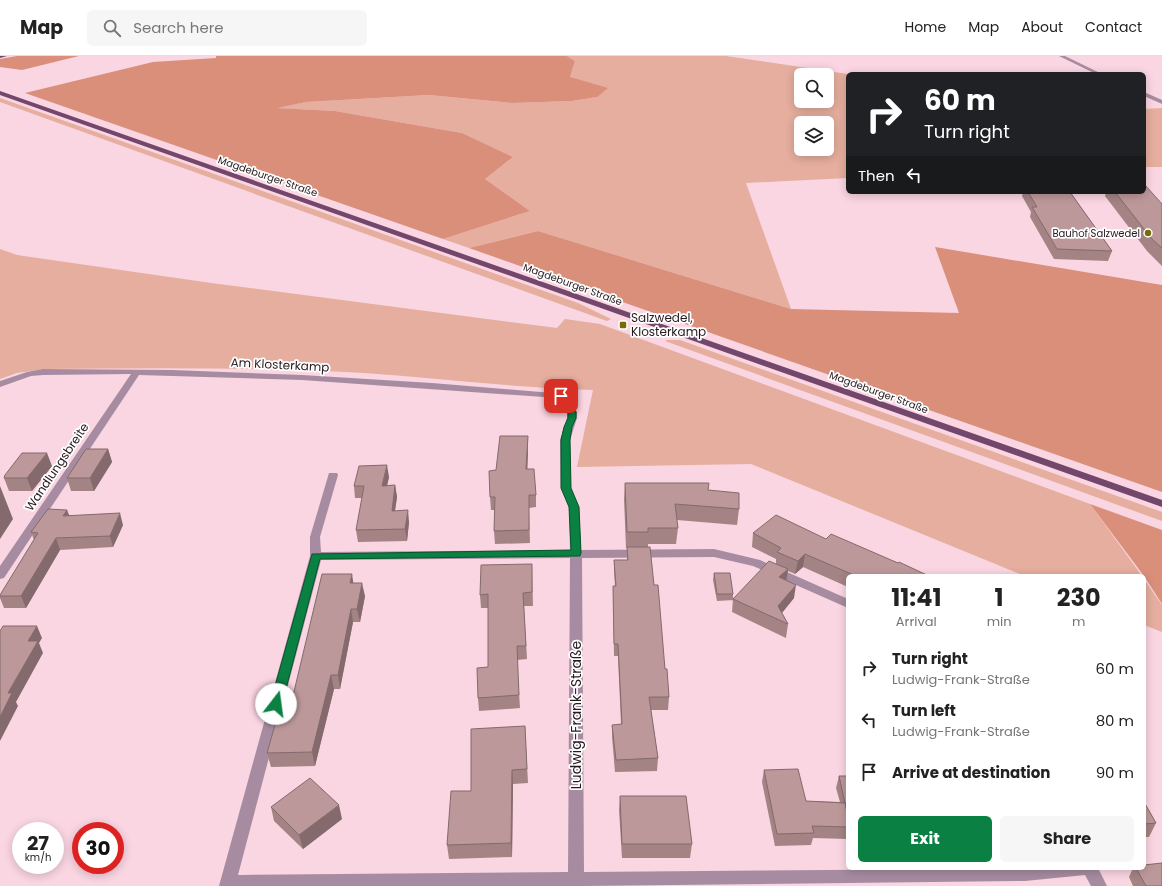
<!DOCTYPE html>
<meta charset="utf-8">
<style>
:root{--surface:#fff;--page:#f6f6f6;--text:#222;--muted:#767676;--line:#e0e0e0;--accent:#0b8043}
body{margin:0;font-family:Poppins,sans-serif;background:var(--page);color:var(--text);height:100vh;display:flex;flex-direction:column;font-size:15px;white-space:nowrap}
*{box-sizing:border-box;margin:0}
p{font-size:13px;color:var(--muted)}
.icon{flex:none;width:22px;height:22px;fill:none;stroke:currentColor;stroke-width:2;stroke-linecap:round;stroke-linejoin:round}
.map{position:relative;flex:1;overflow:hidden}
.details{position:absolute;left:846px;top:518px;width:300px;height:296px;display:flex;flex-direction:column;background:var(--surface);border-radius:6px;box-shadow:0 2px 10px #0003}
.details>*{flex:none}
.top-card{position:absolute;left:846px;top:16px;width:300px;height:122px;border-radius:6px;box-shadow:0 2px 10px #0003;background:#202124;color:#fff;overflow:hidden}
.buttons{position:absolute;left:794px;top:12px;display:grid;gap:8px}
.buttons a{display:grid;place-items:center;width:40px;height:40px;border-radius:6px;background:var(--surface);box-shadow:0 2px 10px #0003;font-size:20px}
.speed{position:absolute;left:12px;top:766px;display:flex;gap:8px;font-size:20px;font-weight:700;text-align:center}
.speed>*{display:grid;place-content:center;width:52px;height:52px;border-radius:50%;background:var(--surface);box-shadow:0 2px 10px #0003;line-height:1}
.speed small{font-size:10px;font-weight:400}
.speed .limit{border:6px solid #d22;background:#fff;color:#111}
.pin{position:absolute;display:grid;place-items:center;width:34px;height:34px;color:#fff;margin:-17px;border-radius:8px;box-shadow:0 2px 6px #0006}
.me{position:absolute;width:44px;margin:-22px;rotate:15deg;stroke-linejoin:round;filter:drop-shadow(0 0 3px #0008)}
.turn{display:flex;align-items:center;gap:14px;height:84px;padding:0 12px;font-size:18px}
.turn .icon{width:52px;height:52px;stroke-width:2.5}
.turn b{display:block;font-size:28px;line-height:34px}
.then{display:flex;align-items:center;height:38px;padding:0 12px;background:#0003;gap:8px;font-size:15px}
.eta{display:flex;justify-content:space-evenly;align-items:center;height:68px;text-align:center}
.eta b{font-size:24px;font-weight:700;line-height:28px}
.action{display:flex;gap:8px;margin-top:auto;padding:8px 12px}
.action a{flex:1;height:46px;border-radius:6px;background:var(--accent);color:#fff;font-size:16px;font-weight:700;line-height:46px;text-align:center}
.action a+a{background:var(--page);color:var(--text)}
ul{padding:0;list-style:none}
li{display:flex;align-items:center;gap:12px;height:52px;padding:0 12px}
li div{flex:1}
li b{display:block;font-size:15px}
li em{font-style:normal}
header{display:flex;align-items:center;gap:24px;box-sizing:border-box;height:56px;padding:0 20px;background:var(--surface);border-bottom:1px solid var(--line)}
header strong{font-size:19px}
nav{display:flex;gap:22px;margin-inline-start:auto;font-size:14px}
.search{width:280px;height:36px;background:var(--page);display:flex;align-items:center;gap:10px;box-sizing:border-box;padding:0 14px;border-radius:6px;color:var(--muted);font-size:15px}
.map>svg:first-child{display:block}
.green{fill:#e5ae9e;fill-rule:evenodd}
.forest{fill:#d98f7a}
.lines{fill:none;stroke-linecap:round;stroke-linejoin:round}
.street{fill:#a78ca1;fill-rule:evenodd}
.primary{fill:#73466b;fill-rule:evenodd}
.wall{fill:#a38384}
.shaded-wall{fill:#846a6c}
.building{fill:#bd989a;stroke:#846a6c}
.route{fill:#0b8043;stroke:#07532c}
.poi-dot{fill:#7a6c05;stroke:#fff;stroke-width:1.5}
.labels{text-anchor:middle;stroke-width:3.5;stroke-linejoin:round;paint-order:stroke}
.far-street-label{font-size:10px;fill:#26191e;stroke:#fff}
.far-poi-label{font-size:10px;fill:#26191e;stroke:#fff;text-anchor:end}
.poi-label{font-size:12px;fill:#26191e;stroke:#fff;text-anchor:start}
.street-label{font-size:12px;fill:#26191e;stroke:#fff}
.near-street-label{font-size:14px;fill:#26191e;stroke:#fff}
</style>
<header>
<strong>Map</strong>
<div class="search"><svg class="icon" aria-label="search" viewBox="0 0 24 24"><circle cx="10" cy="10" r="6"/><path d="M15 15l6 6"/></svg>Search here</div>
<nav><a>Home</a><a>Map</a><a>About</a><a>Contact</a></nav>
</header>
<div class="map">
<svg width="1162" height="830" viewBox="0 0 1162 830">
<rect width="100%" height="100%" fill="#fad5e2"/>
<path class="green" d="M567 0H726L848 18V122L746 127 791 253 538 175 469 192 443 183 530 155 485 123 513 101 462 77 335 55 275 52 306 46 429 39 512 47 572 45 597 41 570 21 575 5ZM801 19H827V45H801ZM801 67H827V93H801Z
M0 42 578 247 611 263 607 265 0 46Z
M1162 52V111H1144V53Z
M0 193 17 199 211 227 557 272 565 263 600 268 1090 448 1142 520H1025L751 408 577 411 593 334C516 332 440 322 364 317 258 311 152 312 46 313L17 317 0 323Z
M667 284H680L1162 456V465L665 285Z
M1144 523 1162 549V576L1144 569Z"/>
<path class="forest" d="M17 0H79L22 14 0 11V3Z
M216 0H567L575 5 570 21 608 32 597 41 572 45 512 47 429 39 306 46 277 52 335 55 462 77 513 101 485 123 530 155 443 183 25 37 153 6 216 2Z
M538 175 791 253 959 257 935 191 1162 229V436L469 192Z
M1090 448 1162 474V548L1144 520Z"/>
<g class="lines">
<path class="street" d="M1059 0H1065L1102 18H1096Z
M1144 36 1162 44V48L1144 40Z
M43 313 172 314 302 319 432 327 564 338 577 356V362L570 384 571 433 579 451 581 494 714 493 760 504 848 543V552L753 510 714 501 582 502 584 816 1098 812 1107 830H1091L1085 819 1025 825 584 830H219L310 500V481L329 417H337L338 419 320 481 321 496 570 494 569 451 561 433 560 384 567 362V356L558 342 302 324 139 319 4 522 0 523V510L131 318 43 319 31 320 0 331V325L27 316ZM570 502 568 816 238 819 321 504Z"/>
<path class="primary" d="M0 0H7L0 2Z
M0 35 1162 444V451L0 39Z"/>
</g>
<path class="wall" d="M1023 136H1070L1112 195 1108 205 1054 203 1030 161 1031 156 1022 140Z
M1106 136H1144L1162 148V210L1147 195 1105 140Z
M108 393 112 406 94 435H71L67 422Z
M528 393 527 413 536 439V451L529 452 530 487 495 488 494 475 495 454H491L490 441 496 414Z
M52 410 32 435H9L4 422Z
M389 421 387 430 395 429 397 441 395 455 409 466 407 485 358 486 356 474 362 442H355L354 430Z
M625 427 708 434 739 453 737 469 677 464 678 472 676 488H648V491L669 641 668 654H651L658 702 657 715 615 716 612 681V669L621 668 618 600H614L613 530H615L614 516V504H627V492H626L624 443Z
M67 454 69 459 123 469 113 491 60 494 26 552H4L0 542V539L34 484 31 476Z
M753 477 826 483 898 507 929 520H848V531L803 511 795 518 788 515 787 525 794 542 782 557 788 568 786 582 732 556 733 543 776 508V503L752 491Z
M532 508 533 550H524L527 603 517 604 520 652 479 655 478 642 488 611V552H481L480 539Z
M714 517 733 538V544L717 545 713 524Z
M353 527 365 540 360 566H353L340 633H334L315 710 271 711 267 697 292 644Z
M525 670 528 727 513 728 512 801 449 803 447 789 471 735Z
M764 714 806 745 840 746 836 732 839 720H848V759H847L848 779 847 783 813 782 811 789 775 790 762 726Z
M620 740 692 788 690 802H622L619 754Z
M1144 746 1156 767 1149 781H1144Z
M271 751 342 763 303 793 274 765Z
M1133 812H1144L1162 830H1133L1129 821Z"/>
<path class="shaded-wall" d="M528 380V393L527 426 526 413Z
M108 393 112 406 94 435 90 422Z
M47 397 52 410 32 435 27 422Z
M387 409 389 421 384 442 382 430Z
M395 429 397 441 393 467 392 455Z
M0 430 13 463 0 483Z
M67 454 71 465 63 460Z
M408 454 409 466 407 485 405 473Z
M120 457 123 469 113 491 110 480Z
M56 482 60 494 26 552 21 540Z
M805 498 803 511 795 518 798 505Z
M788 513 786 526 779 521Z
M352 518 354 531 350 527Z
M362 527 365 540 360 566 357 553Z
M796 529 794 542 776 564 778 550Z
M351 553 353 566 340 633 338 619Z
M37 570 42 582 39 587 43 597 16 646 18 650 0 685V661L8 637 28 585Z
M331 619 334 633 315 710 312 696Z
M512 714 513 728 512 801 511 787Z
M339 749 342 763 303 793 299 779Z"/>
<path class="building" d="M1144 129H1145L1162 148V192L1152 183 1115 136H1144Z
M1028 136H1070L1112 195 1057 193 1032 151H1037Z
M500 380H528L526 413H534L536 439H529V474L494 475 495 441H490L489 415 496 414Z
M86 393H108L90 422H67Z
M22 397H47L27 422H4L5 419Z
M387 409 382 430 395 429 392 455 408 454 405 473 356 474 364 430H354L359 410Z
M625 427H709L708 434 739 437V453L675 448 678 472H648V476H627Z
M48 453 67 454 63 460 120 457 110 480 56 482 21 540H0V539L38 477 31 476Z
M776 459 826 483 831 478 898 507 899 506 929 520H856L805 498 798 505 777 496 781 492 753 477Z
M627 491H650L654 529H658L665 613H667L669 641H649L658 702 616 704 612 669 622 668 618 588H614L613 530H616L614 504H628Z
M769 505 788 513 779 521 796 529 778 550 788 568 733 543Z
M532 508V536L523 537 526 590H517L519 639 478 642 477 612 488 611V538L480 539 481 509Z
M714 517H730L733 538H717Z
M322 518H352L350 527H362L357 553H351L338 619H331L312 696 267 697 282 644H292Z
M3 570H37L28 585H38L8 637H12L0 661V575Z
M525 670 527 713 512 714 511 787 447 789 451 735H471V673Z
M798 713 806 745 845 747 848 762V771L812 770 814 777 777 778 764 714Z
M839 720H848V747H845Z
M310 722 339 749 299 779 271 751Z
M620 740H686L692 788H622Z
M1144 746 1156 767 1144 768Z
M1162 807V830H1146L1136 812H1144V809Z"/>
<path class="route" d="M561 337 564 338 576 356V362L572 371 570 384 571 432 579 451 581 497 580 500 320 503 282 648 280 651 276 652 272 651 270 648 312 498 571 494 569 451 561 432V384L564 371 568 362V356L557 340Z"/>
<g class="poi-dot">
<circle cx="1148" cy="177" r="4"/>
<rect x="619" y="265" width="8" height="8" rx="2"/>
</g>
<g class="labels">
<g class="far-street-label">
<text transform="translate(268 120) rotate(19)" y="4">Magdeburger Straße</text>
<text transform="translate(573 228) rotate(20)" y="4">Magdeburger Straße</text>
<text transform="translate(879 336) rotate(20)" y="4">Magdeburger Straße</text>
</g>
<g class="far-poi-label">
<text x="1140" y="181">Bauhof Salzwedel</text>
</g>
<g class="poi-label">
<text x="631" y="266">Salzwedel,<tspan x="631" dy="14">Klosterkamp</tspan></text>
</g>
<g class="street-label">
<text transform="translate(280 309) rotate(3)" y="4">Am Klosterkamp</text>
<text transform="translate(57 411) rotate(-56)" y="4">Wandlungsbreite</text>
</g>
<g class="near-street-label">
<text transform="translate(576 659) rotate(-90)" y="5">Ludwig-Frank-Straße</text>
</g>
</g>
</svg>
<div class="buttons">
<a><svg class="icon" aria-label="search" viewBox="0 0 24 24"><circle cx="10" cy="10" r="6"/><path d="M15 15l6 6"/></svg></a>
<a><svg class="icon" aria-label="layers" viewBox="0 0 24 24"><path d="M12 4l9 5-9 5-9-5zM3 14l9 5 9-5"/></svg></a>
</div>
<div class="speed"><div>27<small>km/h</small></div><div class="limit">30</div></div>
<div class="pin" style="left:561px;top:340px;background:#d93025"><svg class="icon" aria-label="arrive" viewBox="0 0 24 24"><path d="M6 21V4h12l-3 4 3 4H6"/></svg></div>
<svg class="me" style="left:276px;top:648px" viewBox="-20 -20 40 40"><circle r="19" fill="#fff"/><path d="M0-13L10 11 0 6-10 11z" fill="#0b8043"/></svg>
<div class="top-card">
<div class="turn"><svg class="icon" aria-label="right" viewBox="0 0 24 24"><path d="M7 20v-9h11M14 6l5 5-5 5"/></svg><div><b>60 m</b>Turn right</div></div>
<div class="then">Then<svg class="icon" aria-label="left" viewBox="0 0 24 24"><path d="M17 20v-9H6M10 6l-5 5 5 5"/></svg></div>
</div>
<section class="details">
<div class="eta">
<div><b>11:41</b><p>Arrival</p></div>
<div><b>1</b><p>min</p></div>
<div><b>230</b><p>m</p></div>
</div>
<ul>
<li><svg class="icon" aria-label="right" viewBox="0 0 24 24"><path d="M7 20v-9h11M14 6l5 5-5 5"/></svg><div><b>Turn right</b><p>Ludwig-Frank-Straße</p></div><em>60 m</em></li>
<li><svg class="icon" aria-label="left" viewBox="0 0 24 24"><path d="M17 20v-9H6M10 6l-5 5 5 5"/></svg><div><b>Turn left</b><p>Ludwig-Frank-Straße</p></div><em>80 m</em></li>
<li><svg class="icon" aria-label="arrive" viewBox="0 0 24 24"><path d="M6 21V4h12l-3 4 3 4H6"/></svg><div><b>Arrive at destination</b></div><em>90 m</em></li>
</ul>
<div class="action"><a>Exit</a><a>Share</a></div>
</section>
</div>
